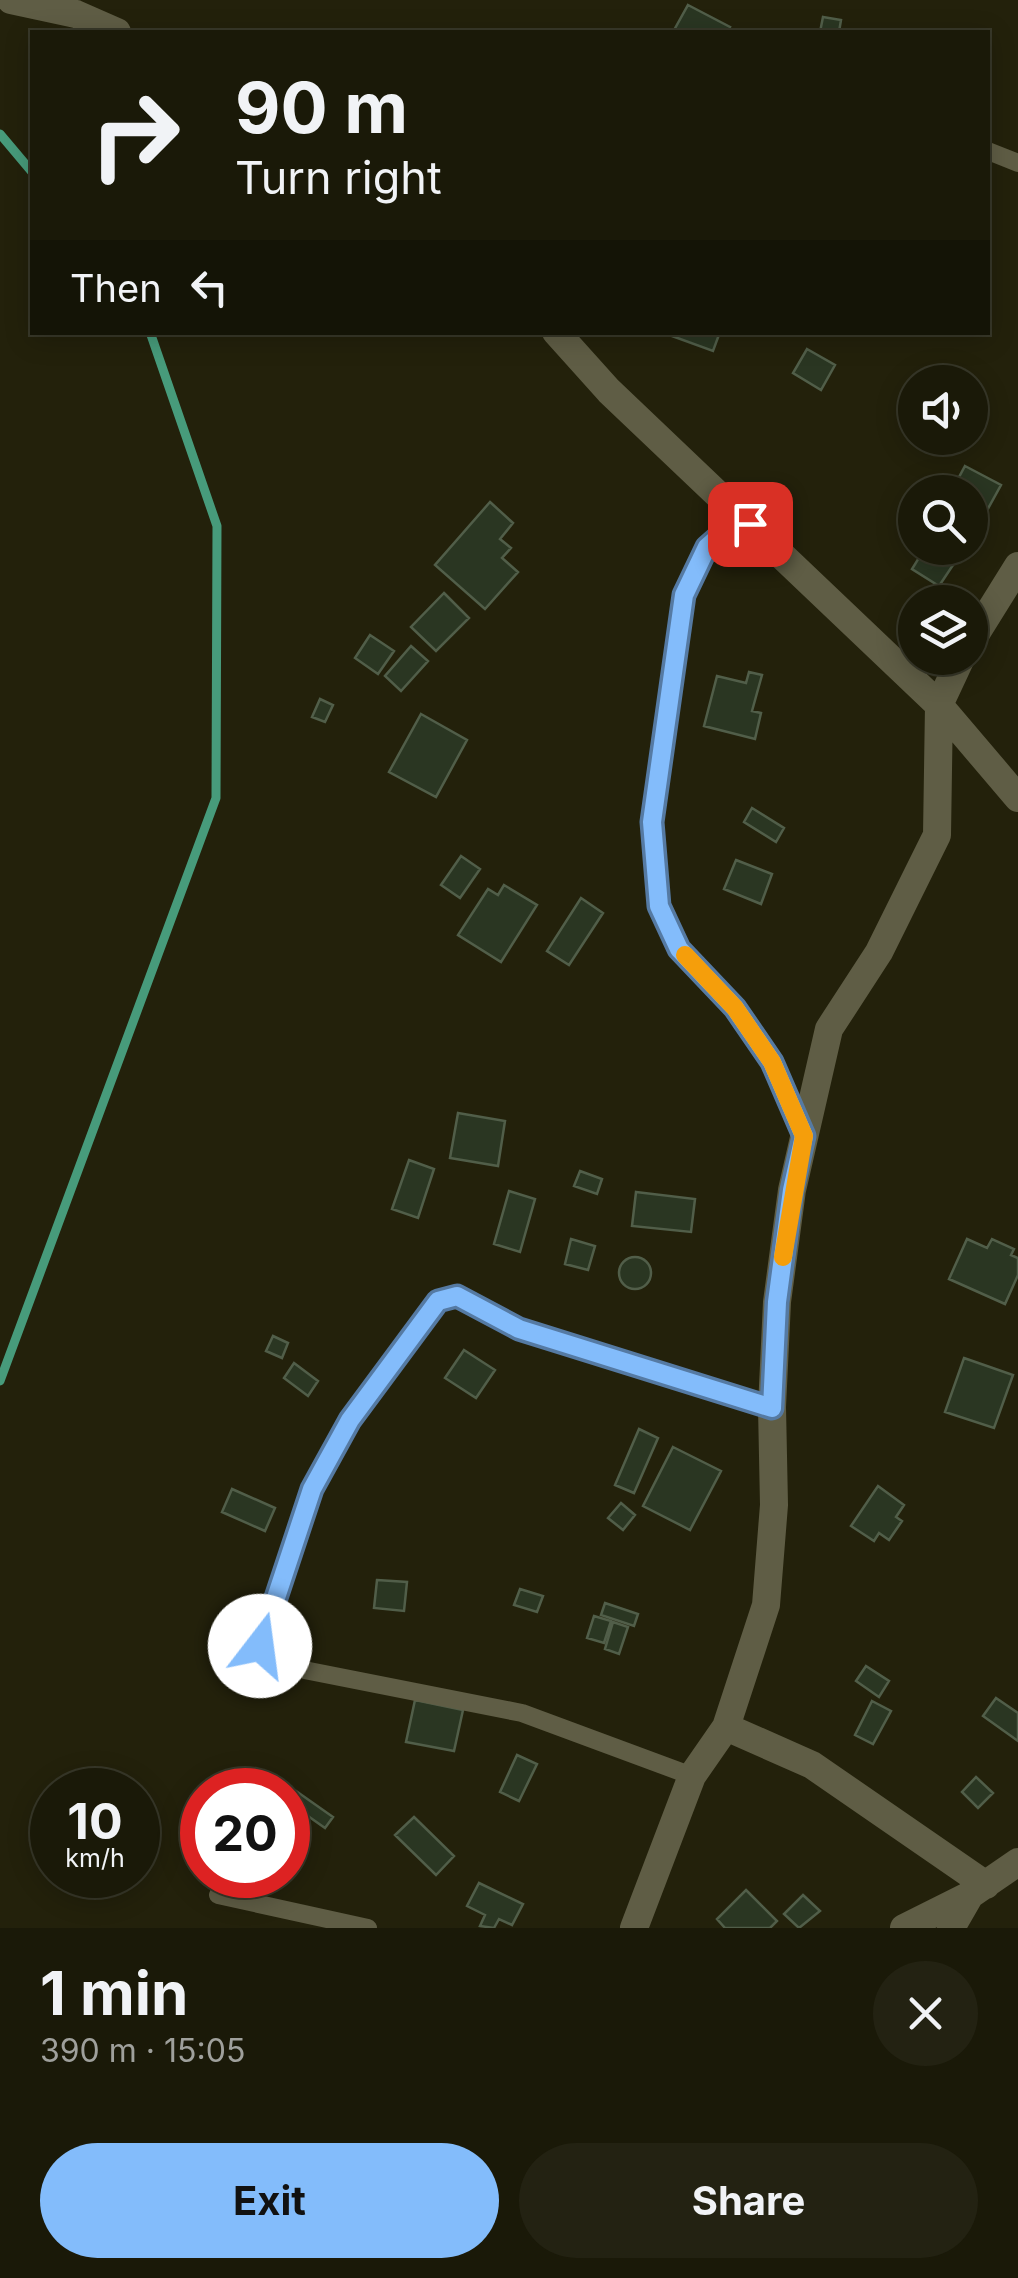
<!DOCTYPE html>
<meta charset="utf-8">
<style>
:root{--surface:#1a1908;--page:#232212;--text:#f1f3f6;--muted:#9fa09c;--line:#383829;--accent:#83bcfb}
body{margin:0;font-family:Inter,sans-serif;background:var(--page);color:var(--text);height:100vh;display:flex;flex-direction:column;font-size:38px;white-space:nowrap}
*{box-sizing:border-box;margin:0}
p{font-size:32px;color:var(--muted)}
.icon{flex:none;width:55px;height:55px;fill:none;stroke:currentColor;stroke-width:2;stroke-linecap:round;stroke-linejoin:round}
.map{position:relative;height:1928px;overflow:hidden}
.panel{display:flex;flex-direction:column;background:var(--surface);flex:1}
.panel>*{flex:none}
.banner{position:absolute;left:30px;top:30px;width:960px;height:305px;border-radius:0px;box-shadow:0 5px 25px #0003,0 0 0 2px var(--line);background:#1a1908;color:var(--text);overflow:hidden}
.buttons{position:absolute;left:898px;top:365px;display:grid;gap:20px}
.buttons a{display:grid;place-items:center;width:90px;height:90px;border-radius:50%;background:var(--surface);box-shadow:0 5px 25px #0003,0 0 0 2px var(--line);font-size:50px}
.speed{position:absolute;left:30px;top:1768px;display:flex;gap:20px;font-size:50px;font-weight:700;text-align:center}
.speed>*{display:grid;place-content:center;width:130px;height:130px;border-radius:50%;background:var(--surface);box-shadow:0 5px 25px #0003,0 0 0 2px var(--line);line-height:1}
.speed small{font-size:25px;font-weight:400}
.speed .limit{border:15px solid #d22;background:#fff;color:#111}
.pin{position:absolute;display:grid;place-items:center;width:85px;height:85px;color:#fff;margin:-42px;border-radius:20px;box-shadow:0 5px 15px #0006}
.me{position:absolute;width:110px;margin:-55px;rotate:15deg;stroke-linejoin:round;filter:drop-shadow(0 0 8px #0008)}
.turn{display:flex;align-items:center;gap:35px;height:210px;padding:0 40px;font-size:45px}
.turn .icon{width:130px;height:130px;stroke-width:2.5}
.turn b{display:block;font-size:70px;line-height:85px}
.then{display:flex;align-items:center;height:95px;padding:0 40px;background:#0003;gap:20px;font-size:38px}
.round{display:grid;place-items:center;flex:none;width:105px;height:105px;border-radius:52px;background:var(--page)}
.head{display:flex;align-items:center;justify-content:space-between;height:170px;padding:0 40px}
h1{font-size:60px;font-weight:700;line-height:75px}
.action{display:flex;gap:20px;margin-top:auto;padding:20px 40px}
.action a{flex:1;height:115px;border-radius:60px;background:var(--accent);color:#111;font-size:40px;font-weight:700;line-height:115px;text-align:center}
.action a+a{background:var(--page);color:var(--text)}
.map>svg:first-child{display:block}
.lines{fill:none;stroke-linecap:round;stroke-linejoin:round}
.stream{stroke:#479b7b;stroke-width:9}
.building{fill:#2a3622;stroke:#515e49;stroke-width:2.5}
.service{stroke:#5f5d45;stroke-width:18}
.minor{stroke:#5f5d45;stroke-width:28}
.route-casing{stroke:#557aa3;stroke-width:25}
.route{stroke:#83bcfb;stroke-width:18}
.slow{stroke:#f59e0b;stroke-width:18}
</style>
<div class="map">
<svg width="1018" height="1928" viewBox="0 0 1018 1928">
<rect width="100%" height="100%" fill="#23210b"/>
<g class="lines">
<path class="stream" d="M0 134 32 172
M0 1381 216 798 217 526 150 332"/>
</g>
<path class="building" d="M688 5 730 27 727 32H673Z
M823 17 841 20 839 32H820Z
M661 332H720L713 351Z
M807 349 835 365 821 390 793 373Z
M965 466 1001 485 979 525 970 521V492H951Z
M490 502 513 523 500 539 511 548 502 558 518 572 485 609 435 565Z
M925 548H947L959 556 939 586 912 569Z
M444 593 469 618 436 651 411 627Z
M370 635 394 651 378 674 355 658Z
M411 646 428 661 401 691 385 676Z
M749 672 762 675 752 711 761 713 755 739 704 726 717 676 746 683Z
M320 699 333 705 325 722 312 717Z
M421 714 467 740 436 797 389 772Z
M752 808 784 828 776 842 744 822Z
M461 856 480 869 460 898 441 885Z
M736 860 772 874 761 904 724 889Z
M504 885 537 905 501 962 458 935 488 889 498 895Z
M581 898 603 913 569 965 547 951Z
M458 1113 505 1121 498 1166 450 1158Z
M409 1160 434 1169 418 1218 392 1209Z
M580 1171 602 1179 597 1194 574 1186Z
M509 1191 535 1199 520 1252 494 1244Z
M636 1192 695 1199 691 1232 632 1226Z
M571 1239 595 1246 588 1270 565 1264Z
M967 1239 987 1248 992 1239 1014 1249 1011 1255 1018 1258V1275L1005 1304 949 1279Z
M619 1273a16 16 0 1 1 32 0a16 16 0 1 1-32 0Z
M273 1336 288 1343 282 1358 266 1351Z
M464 1350 495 1370 476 1398 445 1378Z
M964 1358 1013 1375 994 1428 945 1412Z
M294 1363 318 1381 308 1396 284 1378Z
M639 1429 658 1438 634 1493 615 1485Z
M673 1447 721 1471 690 1530 643 1506Z
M878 1486 904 1505 896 1517 902 1521 889 1540 879 1533 874 1541 851 1526Z
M232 1489 275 1508 265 1531 222 1512Z
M621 1503 635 1515 623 1530 608 1518Z
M377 1580 407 1582 404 1611 374 1608Z
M520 1589 543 1596 537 1612 514 1605Z
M605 1603 638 1614 634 1626 601 1615Z
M594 1616 611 1621 604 1643 587 1638Z
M613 1622 628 1627 619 1654 605 1649Z
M866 1666 889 1681 879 1697 856 1681Z
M996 1698 1018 1713V1741L983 1716Z
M415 1700 463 1710 454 1751 406 1742Z
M872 1701 891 1711 873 1744 855 1735Z
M517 1755 537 1764 519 1801 500 1792Z
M976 1777 993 1793 978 1808 962 1792Z
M296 1791 333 1817 325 1828 288 1802Z
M414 1817 454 1856 436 1875 395 1835Z
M479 1883 523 1904 512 1925 499 1919 494 1928 480 1926 485 1915 467 1906Z
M746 1890 777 1921 770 1928H725L717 1919Z
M803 1895 820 1911 799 1928 784 1914Z"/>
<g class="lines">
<path class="service" d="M988 151 1018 163
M750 525 724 532 707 547 684 595 652 822 659 905 679 949 735 1008 772 1062 804 1134
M692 1776 522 1713 274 1664 262 1655 261 1636 311 1489 350 1421 438 1301 457 1296 519 1329 772 1407
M218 1895 368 1928"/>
<path class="minor" d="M11 0 76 14 117 32
M556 332 609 391 939 705 1018 798
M970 643 1018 566
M726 1727 812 1765 986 1885
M634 1928 692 1776 726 1727 766 1605 774 1505 772 1407 777 1302 792 1190 829 1029 879 952 937 835 939 705 961 658
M904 1928 970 1895
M951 1928 970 1895 1018 1862"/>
</g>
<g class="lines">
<g class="route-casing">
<path id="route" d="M260 1646 312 1489 350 1420 438 1301 457 1296 519 1329 772 1408 777 1302 792 1190 804 1136 772 1062 735 1008 679 949 659 906 652 822 684 595 707 547 724 532 750 524"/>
</g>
<use href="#route" class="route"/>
<path class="slow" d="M685 955 735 1008 772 1062 804 1136 783 1257"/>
</g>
</svg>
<div class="buttons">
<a><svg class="icon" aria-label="sound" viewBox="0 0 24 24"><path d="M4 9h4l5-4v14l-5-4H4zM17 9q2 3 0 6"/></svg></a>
<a><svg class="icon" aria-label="search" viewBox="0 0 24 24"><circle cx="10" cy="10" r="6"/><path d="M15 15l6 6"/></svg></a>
<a><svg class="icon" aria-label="layers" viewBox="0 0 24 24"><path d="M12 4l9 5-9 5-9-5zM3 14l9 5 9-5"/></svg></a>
</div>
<div class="speed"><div>10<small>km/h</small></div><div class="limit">20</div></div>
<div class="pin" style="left:750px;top:524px;background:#d93025"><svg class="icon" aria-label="arrive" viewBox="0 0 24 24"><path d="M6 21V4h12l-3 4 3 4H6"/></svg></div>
<svg class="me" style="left:260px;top:1646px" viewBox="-20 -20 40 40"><circle r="19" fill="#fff"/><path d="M0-13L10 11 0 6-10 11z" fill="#83bcfb"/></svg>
<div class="banner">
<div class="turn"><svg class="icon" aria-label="right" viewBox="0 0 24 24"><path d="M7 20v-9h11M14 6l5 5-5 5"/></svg><div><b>90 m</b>Turn right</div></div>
<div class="then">Then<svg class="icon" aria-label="left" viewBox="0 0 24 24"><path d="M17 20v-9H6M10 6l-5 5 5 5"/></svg></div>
</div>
</div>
<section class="panel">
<div class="head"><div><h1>1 min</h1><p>390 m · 15:05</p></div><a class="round"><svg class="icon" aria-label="close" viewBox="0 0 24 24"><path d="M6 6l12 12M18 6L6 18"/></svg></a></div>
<div class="action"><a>Exit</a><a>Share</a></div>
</section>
